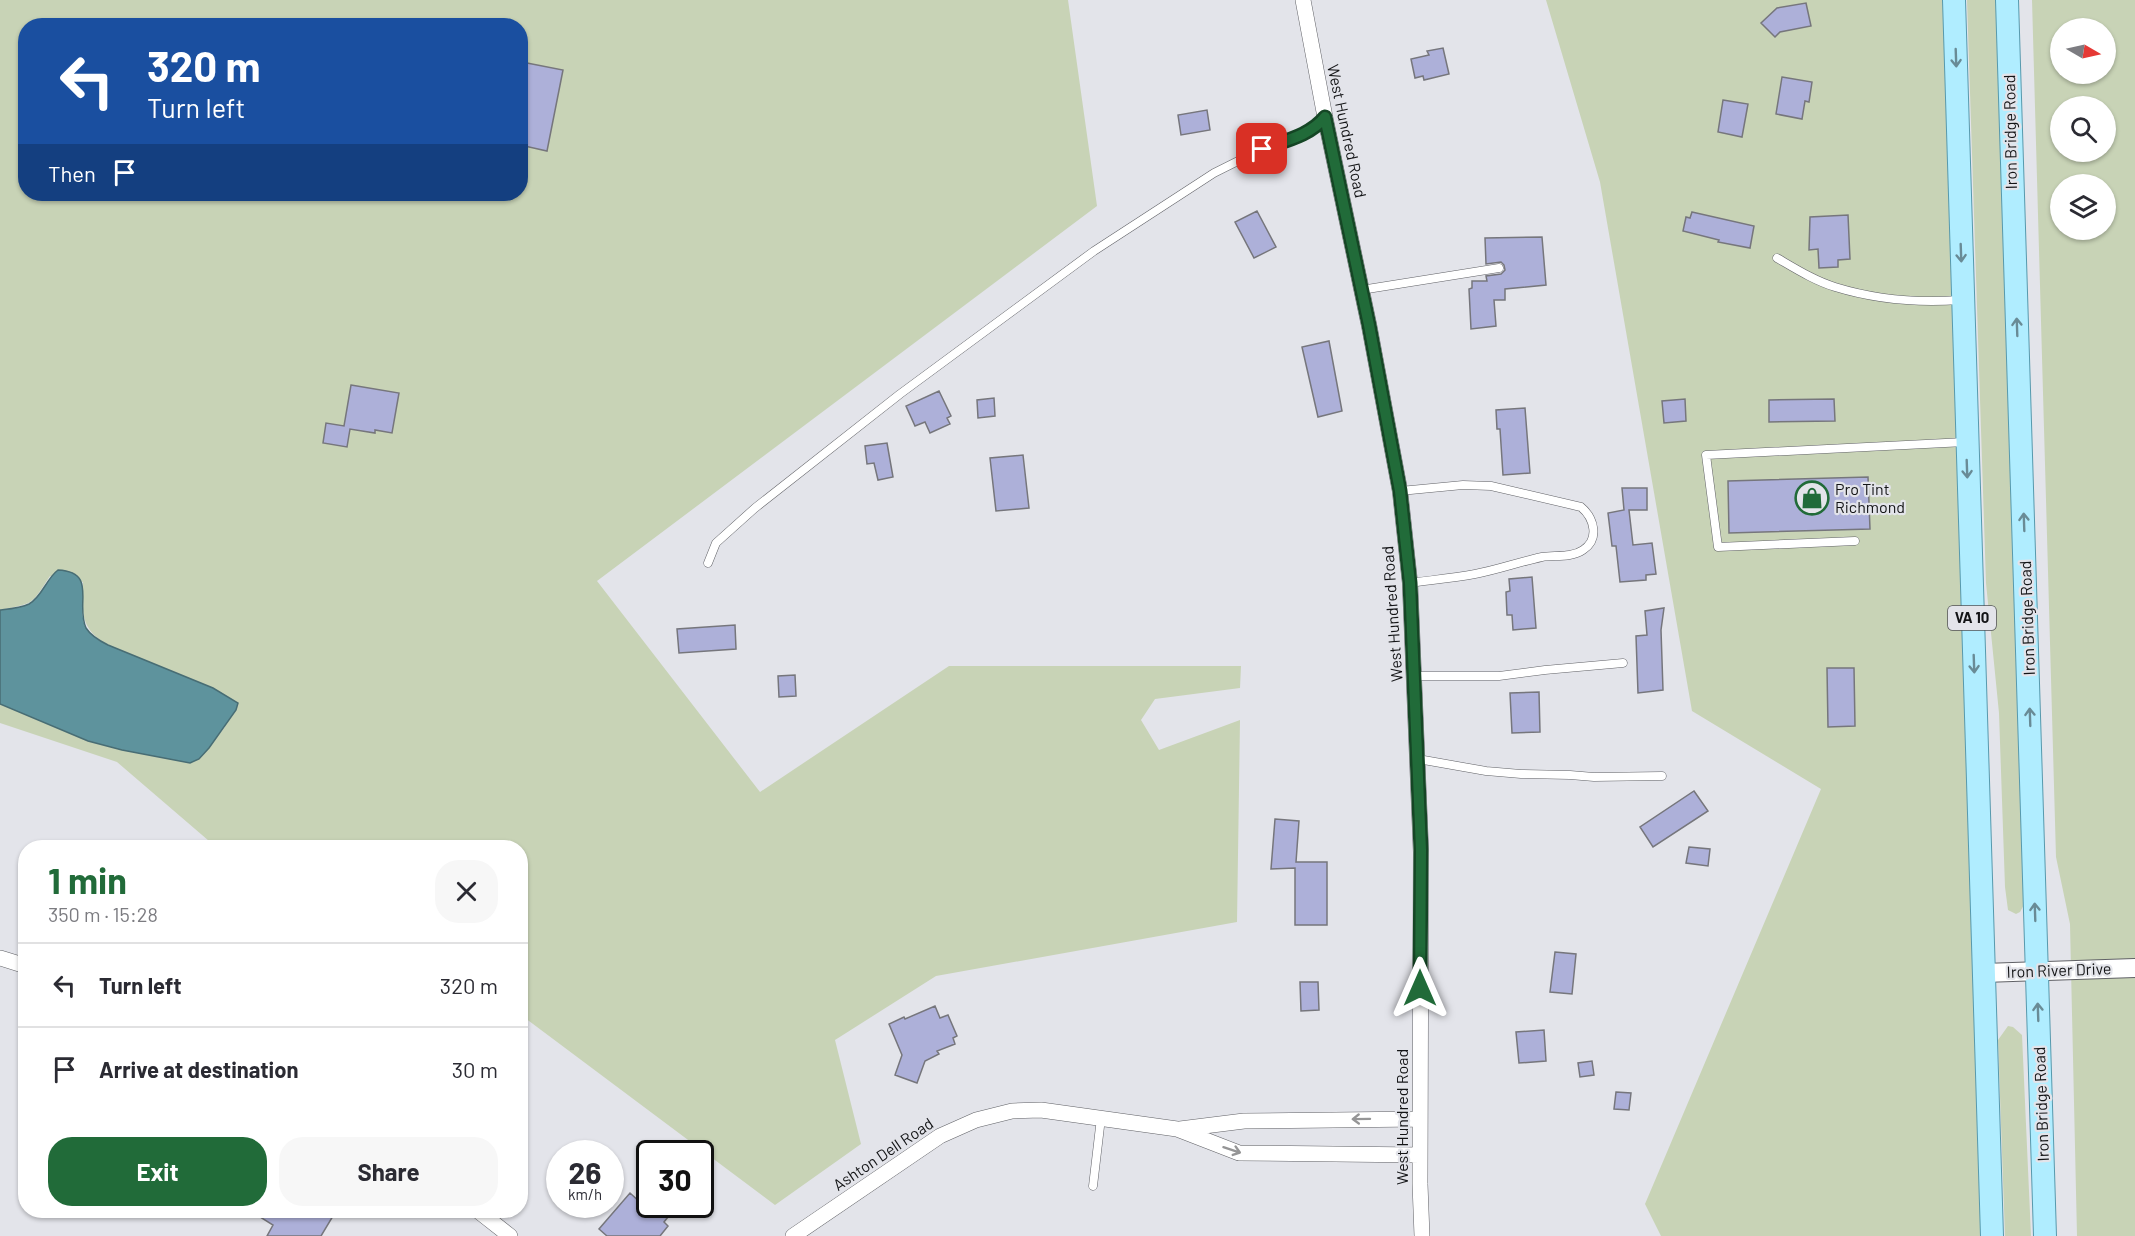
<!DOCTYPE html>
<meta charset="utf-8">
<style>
:root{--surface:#fff;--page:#f7f7f7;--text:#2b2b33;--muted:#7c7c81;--line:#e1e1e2;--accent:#216b39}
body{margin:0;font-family:Barlow,sans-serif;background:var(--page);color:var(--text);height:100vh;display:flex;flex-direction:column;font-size:22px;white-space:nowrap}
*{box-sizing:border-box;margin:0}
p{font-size:20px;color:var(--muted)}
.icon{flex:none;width:33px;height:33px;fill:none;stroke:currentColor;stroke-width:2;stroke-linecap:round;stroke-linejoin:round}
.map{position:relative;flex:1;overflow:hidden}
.sheet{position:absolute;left:18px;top:840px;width:510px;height:378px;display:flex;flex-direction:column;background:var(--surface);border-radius:24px;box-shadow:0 2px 4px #0004}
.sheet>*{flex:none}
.guide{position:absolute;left:18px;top:18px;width:510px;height:183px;border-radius:24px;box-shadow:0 2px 4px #0004;background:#1a4fa0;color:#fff;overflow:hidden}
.needle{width:39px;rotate:99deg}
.fabs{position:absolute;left:2050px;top:18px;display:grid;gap:12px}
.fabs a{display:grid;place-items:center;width:66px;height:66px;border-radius:50%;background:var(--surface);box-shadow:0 2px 4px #0004;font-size:30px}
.speed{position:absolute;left:546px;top:1140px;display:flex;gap:12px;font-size:30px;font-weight:700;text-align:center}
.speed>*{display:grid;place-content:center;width:78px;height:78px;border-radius:50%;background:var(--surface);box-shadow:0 2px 4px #0004;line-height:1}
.speed small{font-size:15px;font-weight:400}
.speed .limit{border:3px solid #111;border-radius:9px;background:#fff;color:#111}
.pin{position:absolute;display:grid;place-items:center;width:51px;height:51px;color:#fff;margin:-26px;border-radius:12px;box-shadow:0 3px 9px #0006}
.me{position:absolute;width:66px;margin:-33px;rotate:0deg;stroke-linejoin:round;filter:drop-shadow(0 0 4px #0008)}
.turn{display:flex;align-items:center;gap:21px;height:126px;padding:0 30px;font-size:27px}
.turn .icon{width:78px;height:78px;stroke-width:2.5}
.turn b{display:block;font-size:42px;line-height:51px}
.then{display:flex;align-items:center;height:57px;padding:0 30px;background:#0003;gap:12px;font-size:22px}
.round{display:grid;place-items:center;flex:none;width:63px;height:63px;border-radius:24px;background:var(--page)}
.overview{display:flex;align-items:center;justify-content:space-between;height:102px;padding:0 30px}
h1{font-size:36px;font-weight:700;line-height:45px;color:var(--accent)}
.action{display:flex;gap:12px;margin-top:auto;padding:12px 30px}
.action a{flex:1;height:69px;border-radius:24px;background:var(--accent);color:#fff;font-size:24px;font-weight:700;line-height:69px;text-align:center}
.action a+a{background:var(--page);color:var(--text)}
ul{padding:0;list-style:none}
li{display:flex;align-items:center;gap:18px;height:84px;padding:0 30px;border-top:2px solid var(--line)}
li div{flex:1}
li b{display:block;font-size:22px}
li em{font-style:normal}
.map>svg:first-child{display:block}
.green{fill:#c8d3b6;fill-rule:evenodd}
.water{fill:#5e939d;stroke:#486d74;stroke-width:1.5}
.building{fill:#adb0d9;stroke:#76767c;stroke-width:1.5}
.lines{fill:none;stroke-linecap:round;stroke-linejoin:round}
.service-casing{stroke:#606166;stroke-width:9}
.minor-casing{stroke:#606166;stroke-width:16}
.tertiary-casing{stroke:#606166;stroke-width:20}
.primary-casing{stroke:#5799ad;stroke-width:24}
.service{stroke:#fff;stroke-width:8}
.minor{stroke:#fff;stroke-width:15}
.tertiary{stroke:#fff;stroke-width:18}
.primary{stroke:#b0edff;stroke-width:22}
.oneway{stroke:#698b96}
.oneway2{stroke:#959596}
.route-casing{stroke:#154625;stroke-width:15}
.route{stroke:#216b39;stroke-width:10}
.labels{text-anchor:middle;stroke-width:4.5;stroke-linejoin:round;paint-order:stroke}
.shield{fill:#e3e4ea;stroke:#515256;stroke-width:1.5}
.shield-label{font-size:15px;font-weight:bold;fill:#131416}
.street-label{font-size:16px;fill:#131416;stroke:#e3e4ea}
.poi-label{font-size:16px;fill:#131416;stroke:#e3e4ea;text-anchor:start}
</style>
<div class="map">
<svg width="2135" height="1236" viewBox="0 0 2135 1236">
<rect width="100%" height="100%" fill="#e3e4ea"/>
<path class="green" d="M0 0H1068L1097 206 597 581 760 792 949 666H1241L1240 688 1155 699 1141 720 1159 750 1240 720 1237 922 936 976 835 1040 861 1144 775 1205 521 1015 520 848 216 847 117 762 0 723V704L88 741 122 750 190 763 199 759 225 727 213 688 108 645C80 629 82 613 83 582L50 576C31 605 35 603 0 610ZM26 26H520V194H26Z
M1546 0H1951L1991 1236H1661L1645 1204 1821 789 1692 711 1600 182Z
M1967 0H2000L2026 901 2020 912 2016 914 2008 910 2005 887 1999 713 1986 583Z
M2032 0H2135V1236H2077L2070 924 2056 857ZM2061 28H2106V74H2061ZM2061 106H2106V152H2061ZM2061 184H2106V230H2061Z
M2008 1026 2013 1027 2022 1035 2031 1236H2005L1998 1040Z"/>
<path class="water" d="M58 570C98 572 75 604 86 628 91 636 100 641 108 645L213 688 238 703 236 710 209 748 199 759 190 763 122 750 88 741 0 704V610C9 609 21 608 29 604 42 597 46 579 58 570Z"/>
<path class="building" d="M1806 3 1811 26 1780 32 1775 37 1761 23 1777 8Z
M1443 48 1449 74 1424 80 1423 76 1415 78 1411 59 1429 55 1427 51Z
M527 63 563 70 547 151 520 145V96Z
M1782 77 1812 82 1809 102 1805 101 1802 119 1776 114Z
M1723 100 1748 104 1742 137 1718 132Z
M1207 110 1210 130 1181 135 1178 115Z
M1257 211 1276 247 1254 258 1235 222Z
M1692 212 1754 226 1750 248 1718 242 1719 240 1683 231 1686 217 1690 218Z
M1848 215 1850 259 1838 260V267L1819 268 1818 249 1809 250 1810 217Z
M1542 237 1546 285 1505 289V300H1494L1496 326 1471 329 1469 289 1472 288V281H1487L1486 276 1501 274 1505 270 1504 265 1501 262 1486 264 1485 238Z
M1329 341 1342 411 1318 417 1302 347Z
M351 385 399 393 392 433 375 430V433L350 429 347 447 323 443 326 423 344 426Z
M939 391 951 416 947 418 950 424 930 433 925 422 915 426 906 406Z
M994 398 995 416 978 418 977 400Z
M1685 399 1686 421 1664 423 1662 401Z
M1834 399 1835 421 1769 422V400Z
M1525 408 1530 473 1503 475 1500 429H1497L1496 410Z
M887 443 893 477 878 480 874 463 867 464 865 446Z
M1023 455 1029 508 996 511 990 458Z
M1868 477 1870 529 1729 533 1728 481Z
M1622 488H1647V510H1629L1633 545 1652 543 1656 574 1646 575V580L1620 582 1616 546H1612L1608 513 1624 510Z
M1532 577 1536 628 1513 630 1512 615H1507L1506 592 1510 591 1509 579Z
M1664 608 1661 630 1663 690 1638 693 1636 636 1647 635 1645 611Z
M735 625 736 649 679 653 677 629Z
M1827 668H1854L1855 726 1828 727Z
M795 675 796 696 779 697 778 676Z
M1539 692 1540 732 1512 733 1510 693Z
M1694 791 1708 811 1653 847 1640 827Z
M1275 819 1299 821 1296 862H1327V925H1295V868L1271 869Z
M1689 847 1710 849 1708 866 1686 863Z
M1555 952 1576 954 1572 994 1550 992Z
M1300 982H1318L1319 1010 1301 1011Z
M935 1006 940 1018 948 1015 957 1036 953 1038 955 1044 937 1051 939 1054 925 1061 917 1083 895 1075 902 1055 889 1024 904 1017 905 1019Z
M1544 1030 1546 1061 1519 1063 1516 1032Z
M1592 1061 1594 1075 1580 1077 1578 1063Z
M1616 1092 1631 1093 1629 1110 1614 1109Z
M630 1193 641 1203 643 1200H649L650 1204H654L668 1217 664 1222 668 1226 660 1236H607L599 1229Z
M249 1210H323L333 1216 321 1236H267L273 1225Z"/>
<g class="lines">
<g class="service-casing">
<path id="service" d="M1777 258C1796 269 1815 281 1835 287 1874 299 1919 303 1960 300
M1361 290 1499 268
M1400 491 1463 485 1491 486 1581 507C1594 518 1600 539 1583 550 1571 558 1555 555 1542 557 1519 562 1497 570 1475 574 1453 578 1432 580 1410 583
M1855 541 1718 547 1706 455 1965 442
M708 563 716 543 755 508 900 394 1094 251 1214 173 1262 149 1308 132 1318 126 1324 118
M1414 676H1499L1545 670 1623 663
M1418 759 1486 771 1521 774 1570 775 1594 777 1662 776
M1093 1186 1101 1118"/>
</g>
<g class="minor-casing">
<path id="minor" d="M1303 0 1325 117 1369 325 1400 491 1410 583 1421 852 1420 1184 1422 1236
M0 958 26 966
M1180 1129 1244 1121 1420 1119
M477 1210 510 1236
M793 1236 940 1136 976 1120 1012 1111 1041 1110 1177 1129 1239 1153 1420 1155"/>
</g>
<g class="tertiary-casing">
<path id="tertiary" d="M1984 973 2135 968"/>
</g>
<g class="primary-casing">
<path id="primary" d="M1954 0 1992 1236
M2007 0 2045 1236"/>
</g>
<use href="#service" class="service"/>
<use href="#minor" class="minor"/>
<use href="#tertiary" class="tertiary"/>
<use href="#primary" class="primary"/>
</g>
<defs><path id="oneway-shaft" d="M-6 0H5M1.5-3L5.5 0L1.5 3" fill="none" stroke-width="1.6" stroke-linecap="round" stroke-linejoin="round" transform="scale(1.5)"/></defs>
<g class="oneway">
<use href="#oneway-shaft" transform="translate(1956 58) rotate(88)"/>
<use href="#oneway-shaft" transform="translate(1961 253) rotate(88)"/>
<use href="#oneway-shaft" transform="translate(2017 327) rotate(-92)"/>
<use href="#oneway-shaft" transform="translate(1967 469) rotate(88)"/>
<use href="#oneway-shaft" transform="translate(2024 522) rotate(-92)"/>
<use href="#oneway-shaft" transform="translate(1974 664) rotate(88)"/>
<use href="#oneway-shaft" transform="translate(2030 717) rotate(-92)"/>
<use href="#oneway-shaft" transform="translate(2035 912) rotate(-92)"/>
<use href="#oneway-shaft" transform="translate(2038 1012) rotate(-92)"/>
</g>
<g class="oneway2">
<use href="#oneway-shaft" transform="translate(1361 1119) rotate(179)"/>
<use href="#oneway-shaft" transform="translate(1232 1150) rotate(18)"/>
</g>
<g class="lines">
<g class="route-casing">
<path id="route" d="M1262 149C1283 141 1310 136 1325 117L1369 325 1400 491 1410 583 1421 850 1420 988"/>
</g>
<use href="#route" class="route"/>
</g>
<defs>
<g id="shop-ring" transform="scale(1.725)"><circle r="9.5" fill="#e3e4ea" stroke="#216b39" stroke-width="1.5"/><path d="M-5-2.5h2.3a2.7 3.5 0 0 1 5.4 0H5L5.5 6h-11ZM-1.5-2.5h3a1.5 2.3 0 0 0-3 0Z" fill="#216b39"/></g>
</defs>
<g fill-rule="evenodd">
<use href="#shop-ring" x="1812" y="498"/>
</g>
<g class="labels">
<rect class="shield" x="1948" y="606" width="48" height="24" rx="4.5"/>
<g class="shield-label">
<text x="1972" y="623">VA 10</text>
</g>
<g class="street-label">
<text transform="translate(1347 131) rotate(78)" y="6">West Hundred Road</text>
<text transform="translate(2010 132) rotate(-91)" y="6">Iron Bridge Road</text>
<text transform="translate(1392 614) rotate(-94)" y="6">West Hundred Road</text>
<text transform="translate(2027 618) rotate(-92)" y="6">Iron Bridge Road</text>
<text transform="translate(2059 970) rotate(-2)" y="6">Iron River Drive</text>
<text transform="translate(2041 1104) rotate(-92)" y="6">Iron Bridge Road</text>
<text transform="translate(1402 1117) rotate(-90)" y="6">West Hundred Road</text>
<text transform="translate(883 1154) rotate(-34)" y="6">Ashton Dell Road</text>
</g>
<g class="poi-label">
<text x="1835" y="495">Pro Tint<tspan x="1835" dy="18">Richmond</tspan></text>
</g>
</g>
</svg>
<div class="fabs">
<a><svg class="needle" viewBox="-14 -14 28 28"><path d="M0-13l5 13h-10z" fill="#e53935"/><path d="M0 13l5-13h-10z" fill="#7c7c81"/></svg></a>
<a><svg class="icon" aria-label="search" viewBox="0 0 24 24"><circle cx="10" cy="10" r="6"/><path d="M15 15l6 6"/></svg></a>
<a><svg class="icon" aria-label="layers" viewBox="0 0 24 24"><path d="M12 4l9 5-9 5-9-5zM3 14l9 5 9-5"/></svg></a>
</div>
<div class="speed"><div>26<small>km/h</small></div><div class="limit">30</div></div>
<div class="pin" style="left:1262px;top:149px;background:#d93025"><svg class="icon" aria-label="arrive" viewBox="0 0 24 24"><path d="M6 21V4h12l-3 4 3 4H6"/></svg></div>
<svg class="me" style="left:1420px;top:988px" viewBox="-20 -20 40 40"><path d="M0-17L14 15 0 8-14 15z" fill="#216b39" stroke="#fff" stroke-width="4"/></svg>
<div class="guide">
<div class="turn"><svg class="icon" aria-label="left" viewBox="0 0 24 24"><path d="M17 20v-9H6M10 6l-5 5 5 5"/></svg><div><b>320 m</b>Turn left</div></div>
<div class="then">Then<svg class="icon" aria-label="arrive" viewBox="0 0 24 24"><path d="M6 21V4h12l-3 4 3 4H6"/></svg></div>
</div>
<section class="sheet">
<div class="overview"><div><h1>1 min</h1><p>350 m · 15:28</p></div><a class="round"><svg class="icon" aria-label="close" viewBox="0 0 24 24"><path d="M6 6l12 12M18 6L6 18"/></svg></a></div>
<ul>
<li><svg class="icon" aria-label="left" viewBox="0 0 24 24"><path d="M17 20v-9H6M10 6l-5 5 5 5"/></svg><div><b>Turn left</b></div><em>320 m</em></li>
<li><svg class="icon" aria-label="arrive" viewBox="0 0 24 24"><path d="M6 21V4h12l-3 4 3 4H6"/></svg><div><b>Arrive at destination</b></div><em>30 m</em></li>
</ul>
<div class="action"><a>Exit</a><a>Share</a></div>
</section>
</div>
